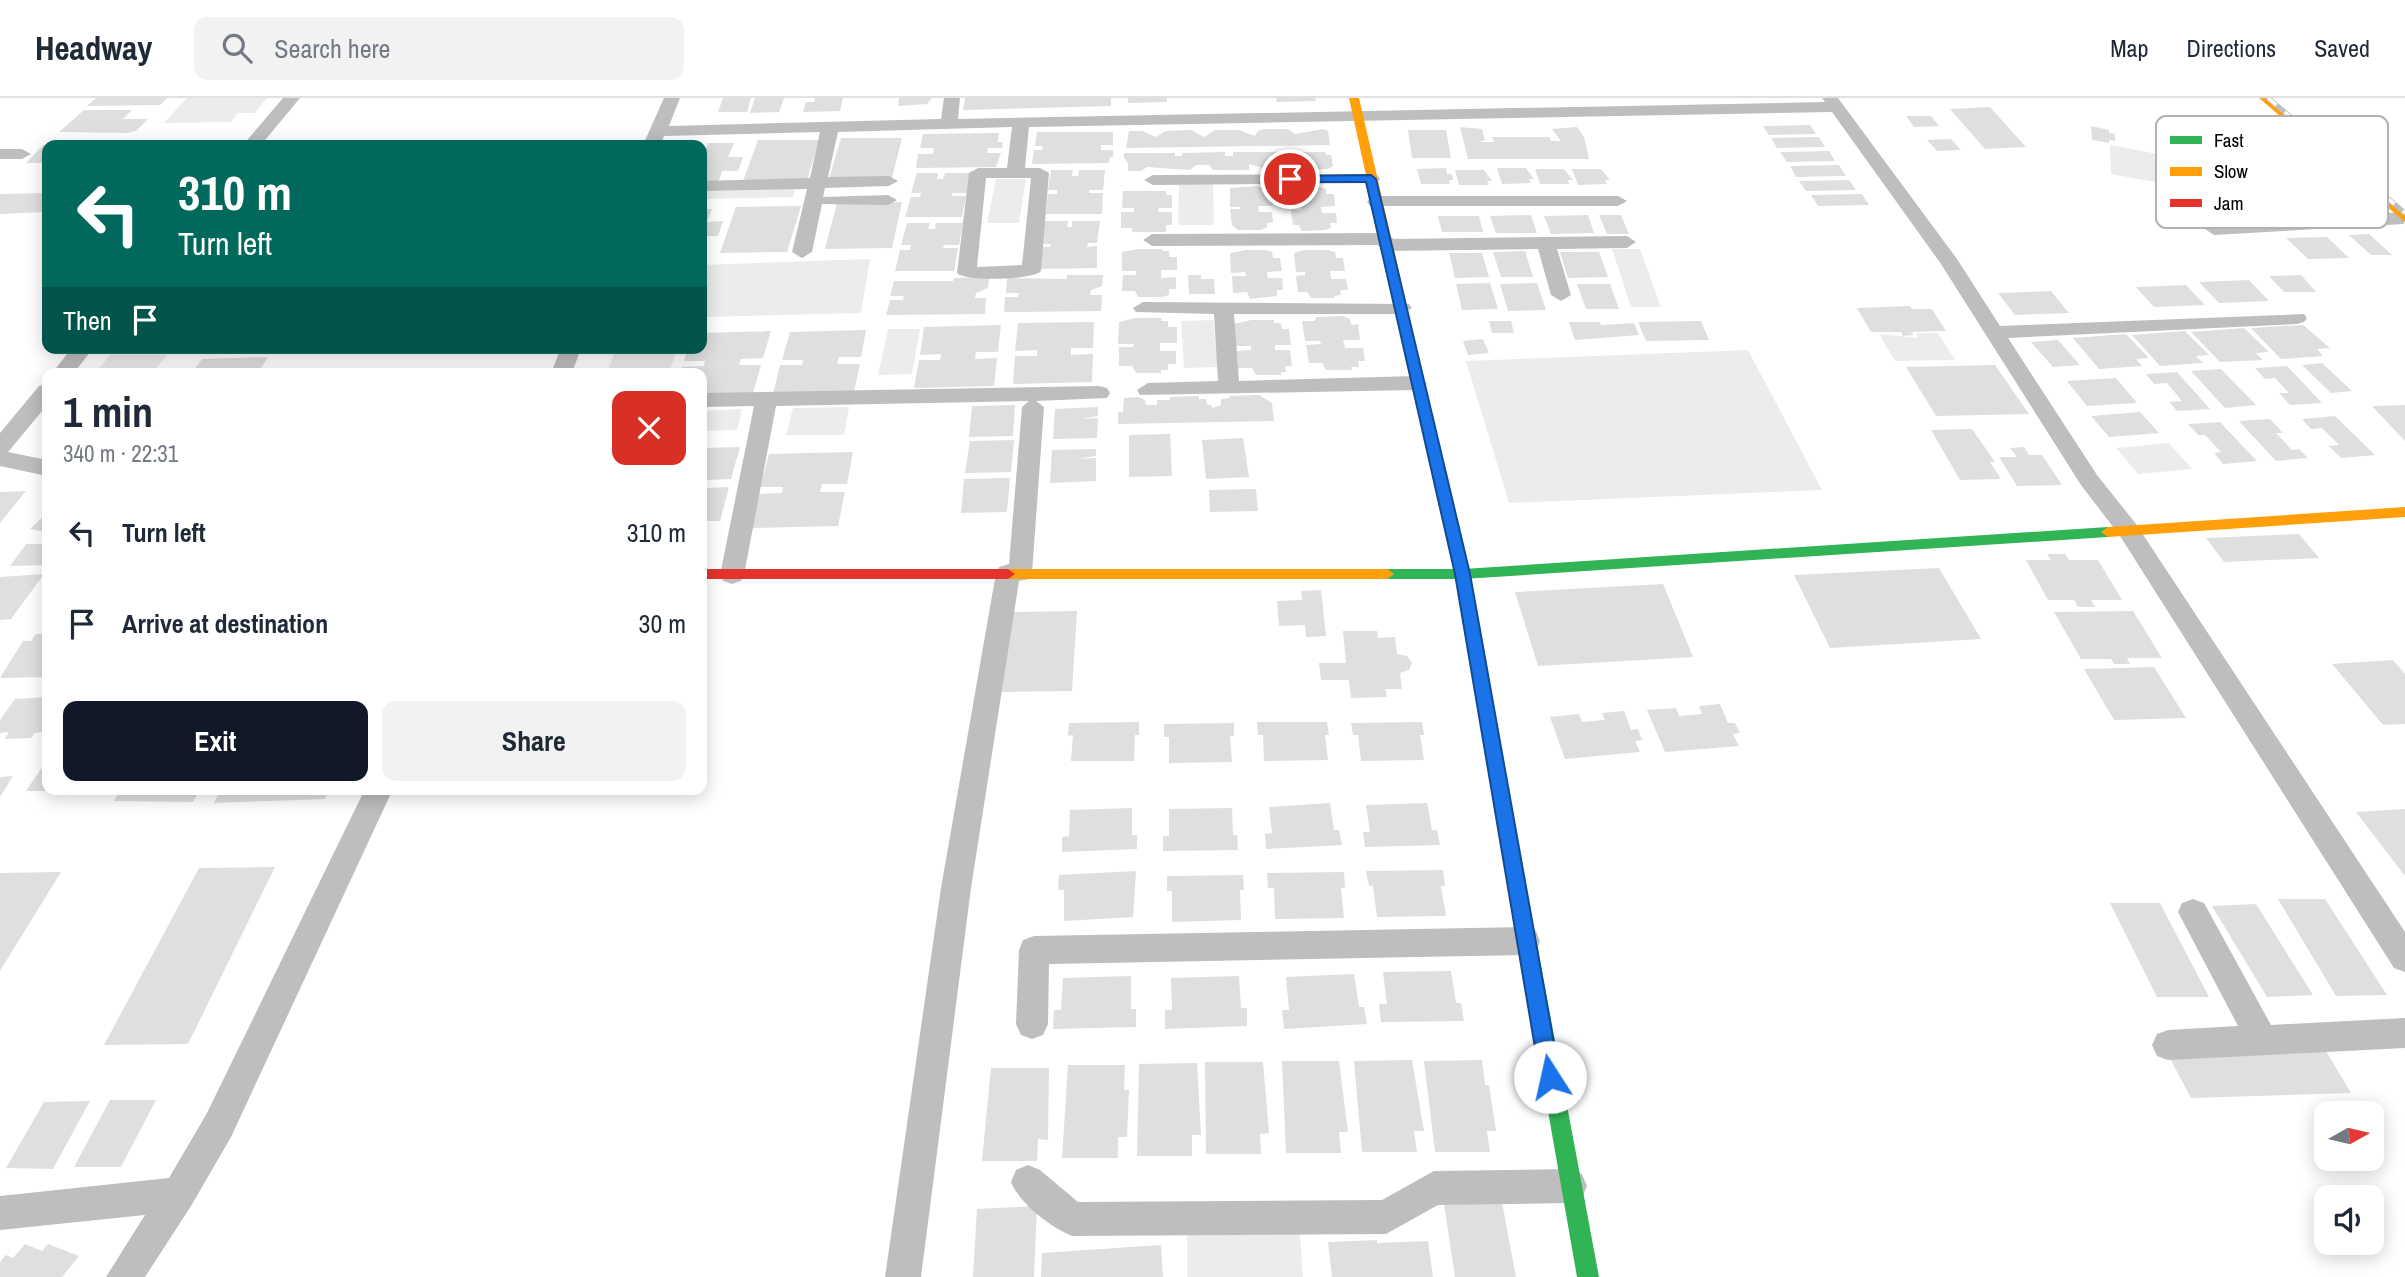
<!DOCTYPE html>
<meta charset="utf-8">
<style>
:root{--surface:#fff;--page:#f2f2f3;--text:#1f2937;--muted:#747a83;--line:#e0e1e3;--accent:#111827}
body{margin:0;font-family:"Archivo Narrow",sans-serif;background:var(--page);color:var(--text);height:100vh;display:flex;flex-direction:column;font-size:26px;white-space:nowrap}
*{box-sizing:border-box;margin:0}
p{font-size:23px;color:var(--muted)}
.icon{flex:none;width:38px;height:38px;fill:none;stroke:currentColor;stroke-width:2;stroke-linecap:round;stroke-linejoin:round}
.map{position:relative;flex:1;overflow:hidden}
.drawer{position:absolute;left:42px;top:270px;width:665px;height:427px;display:flex;flex-direction:column;background:var(--surface);border-radius:14px;box-shadow:0 4px 18px #0003}
.drawer>*{flex:none}
.hud{position:absolute;left:42px;top:42px;width:665px;height:214px;border-radius:14px;box-shadow:0 4px 18px #0003;background:#00695c;color:#fff;overflow:hidden}
.needle{width:46px;rotate:82deg}
.tools{position:absolute;left:2314px;top:1003px;display:grid;gap:14px}
.tools a{display:grid;place-items:center;width:70px;height:70px;border-radius:14px;background:var(--surface);box-shadow:0 4px 18px #0003;font-size:35px}
.pin{position:absolute;display:grid;place-items:center;width:60px;height:60px;color:#fff;margin:-30px;border:4px solid #fff;border-radius:50%;box-shadow:0 2px 7px #0007}
.me{position:absolute;width:77px;margin:-38px;rotate:350deg;stroke-linejoin:round;filter:drop-shadow(0 0 5px #0008)}
.turn{display:flex;align-items:center;gap:24px;height:147px;padding:0 21px;font-size:32px}
.turn .icon{width:91px;height:91px;stroke-width:2.5}
.turn b{display:block;font-size:49px;line-height:60px}
.then{display:flex;align-items:center;height:66px;padding:0 21px;background:#0003;gap:14px;font-size:26px}
.round{display:grid;place-items:center;flex:none;width:74px;height:74px;border-radius:14px;background:var(--page)}
.summary{display:flex;align-items:center;justify-content:space-between;height:119px;padding:0 21px}
h1{font-size:42px;font-weight:700;line-height:52px}
.action{display:flex;gap:14px;margin-top:auto;padding:14px 21px}
.action a{flex:1;height:80px;border-radius:14px;background:var(--accent);color:#fff;font-size:28px;font-weight:700;line-height:80px;text-align:center}
.action a+a{background:var(--page);color:var(--text)}
ul{padding:0;list-style:none}
li{display:flex;align-items:center;gap:21px;height:91px;padding:0 21px}
li div{flex:1}
li b{display:block;font-size:26px}
li em{font-style:normal}
header{display:flex;align-items:center;gap:42px;box-sizing:border-box;height:98px;padding:0 35px;background:var(--surface);border-bottom:2px solid var(--line)}
header strong{font-size:33px}
nav{display:flex;gap:38px;margin-inline-start:auto;font-size:24px}
.search{width:490px;height:63px;background:var(--page);display:flex;align-items:center;gap:18px;box-sizing:border-box;padding:0 24px;border-radius:14px;color:var(--muted);font-size:26px}
.map>svg:first-child{display:block}
.green{fill:#ececec}
.building{fill:#dfdfdf}
.lines{fill:none;stroke-linecap:round;stroke-linejoin:round}
.street{fill:#bebebe;fill-rule:evenodd}
.fast{fill:#30b455;fill-rule:evenodd}
.slow{fill:#ff9f0a;fill-rule:evenodd}
.jam{fill:#e5322d;fill-rule:evenodd}
.rail-casing{stroke:#bebebe;stroke-width:5}
.rail{stroke:#fff;stroke-width:3.5;stroke-dasharray:11;stroke-linecap:butt}
.route{fill:#1a73e8;stroke:#114b97;stroke-width:2}
.key{fill:#fff;stroke:#b2b2b2;stroke-width:2}
.key-label{font-size:19px;fill:#000}
</style>
<header>
<strong>Headway</strong>
<div class="search"><svg class="icon" aria-label="search" viewBox="0 0 24 24"><circle cx="10" cy="10" r="6"/><path d="M15 15l6 6"/></svg>Search here</div>
<nav><a>Map</a><a>Directions</a><a>Saved</a></nav>
</header>
<div class="map">
<svg width="2405" height="1179" viewBox="0 0 2405 1179">
<rect width="100%" height="100%" fill="#fff"/>
<path class="green" d="M187 0H267L255 15H238L231 24 164 25Z
M2110 47 2168 58 2170 87 2111 76Z
M996 81H1026L1019 125H987Z
M1179 86H1213L1214 127H1178Z
M796 88 793 99 702 101 704 90Z
M1612 151H1640L1661 209H1631Z
M870 161 861 215 702 219V167Z
M1213 222 1218 269 1184 270 1181 223Z
M888 231H920L912 276 878 277Z
M1916 235H1938L1955 262 1895 263 1879 236 1918 240Z
M616 250H677L669 275H607Z
M1748 252 1822 392 1509 405 1466 263Z
M110 257H167L152 275H95Z
M849 309 844 337H786L793 310Z
M742 311 737 332 702 333V313Z
M2169 345 2192 371 2138 376 2116 350Z
M1300 1136 1303 1179H1187V1137Z"/>
<path class="building" d="M96 0H167L160 7 87 8Z
M723 0H751L747 14H718Z
M755 0H784L779 14 750 15Z
M815 0H843L840 13 803 14 806 4H814Z
M899 0H932L927 6 898 8Z
M965 0H1111V8L963 12Z
M1128 0H1167V4L1128 5Z
M1276 0H1315L1316 3 1277 4Z
M1990 9 2026 49 1985 51 1950 11Z
M84 12H132L123 21H148L136 33 127 35 59 34Z
M1906 18H1931L1939 28 1914 29Z
M1810 27 1816 36 1769 37 1763 28Z
M2091 28 2109 32V35L2115 36V43L2109 42V45L2092 42Z
M1460 29 1482 31 1485 42 1479 44H1494L1492 39H1549L1551 43H1561L1552 31 1577 29 1584 39 1589 61H1468Z
M1264 31H1288L1295 36 1324 31 1328 33 1330 47 1126 50 1129 33H1142L1156 39 1166 33 1191 32 1204 39 1215 32H1239L1255 38 1258 33Z
M1408 32H1446L1451 60H1412Z
M1037 34H1113V47H1101V52H1113V59H1110L1109 65 1032 66 1034 52H1042L1043 48H1035Z
M999 35 998 44H1003L1002 50H988L987 55H1001L996 69 916 70 918 56H933L934 50H920L923 36Z
M1819 39 1825 49 1777 50 1771 40Z
M841 40H902L892 80 829 81Z
M1951 41 1961 52 1937 53 1927 42Z
M758 42H819L807 82 743 83Z
M708 45H734L728 59H743L738 73H722L718 85H702V61Z
M43 47H47V65H26Z
M1829 53 1835 63 1787 64 1780 54Z
M1225 54V58H1233V54H1325L1326 57H1331L1333 68 1328 71 1270 72 1249 66V72H1213L1209 67H1196L1190 72 1147 69 1141 73H1128V65L1124 60V55H1175V58H1182V55Z
M1839 67 1846 78 1796 79 1790 68Z
M1446 70 1447 76H1452L1453 82H1449L1450 86H1421L1417 71Z
M1497 70H1526L1534 81H1529L1531 85 1502 86Z
M1535 71H1564L1573 82H1568L1569 86H1540Z
M1572 71H1601L1610 82H1605L1607 86 1578 87Z
M1051 72H1073L1072 78H1078L1079 72H1105L1103 92H1089V95H1103L1102 116H1046L1048 96H1057V92H1048Z
M1455 72H1484L1492 83H1487L1489 87H1459Z
M917 75H938L937 81H943L945 75H971L967 95H952V98H966L962 119H905L911 99H920L921 95H911Z
M1849 82 1856 92 1806 93 1799 83Z
M1257 88 1264 90V96H1271L1273 108H1258L1259 114H1272L1273 124 1267 125V129L1261 132H1238L1232 127 1230 111H1240V109H1230V90Z
M1296 89H1319L1326 91V96H1334L1335 108 1321 109 1322 115H1336L1337 125H1330L1331 130 1325 132 1302 133 1299 127H1293L1291 112H1301V109H1290L1288 92Z
M1123 93H1166V97H1172V110H1159L1158 114H1172V127H1166V134H1132V130H1121V114H1134V110H1122Z
M47 95 46 114 0 116V96Z
M1862 96 1869 107 1818 108 1811 97Z
M902 104 892 150 825 151 837 105Z
M801 108 787 154 720 155 736 109Z
M702 111H712L707 124 723 123 718 138H702Z
M1531 117 1537 135H1496L1490 118Z
M1588 117 1594 135 1551 136 1544 118Z
M1599 117H1621L1629 136H1607Z
M1438 118H1479L1483 134H1442Z
M1043 123H1068L1067 129H1072V123H1100L1097 145H1088L1087 149 1097 148V170L1039 171 1041 149H1050L1051 146H1041Z
M907 125H930L928 131H935L936 125H963L959 147H944L943 150H958L954 173H895L900 152H910L911 147H901Z
M2369 136 2392 157H2371L2349 137Z
M2327 139 2349 160 2308 161 2286 140Z
M1139 151H1163L1162 153H1169V159H1177V172H1161V180L1176 179V191H1169V197L1162 199H1138L1135 193H1122L1123 177H1136V173H1122V154Z
M1246 152H1266L1272 154 1273 160H1280L1282 173 1267 174 1268 180H1282L1283 192H1277V198L1250 201 1247 194 1233 195 1232 178H1246L1245 174 1231 175 1230 155Z
M1304 152H1328L1335 154 1336 160H1343L1345 173H1330L1331 181H1346L1348 192H1340L1341 197 1334 198 1335 200H1311L1307 194H1298L1296 178 1305 177V174H1296L1294 155Z
M1525 153 1533 179H1501L1493 154Z
M1560 154H1599L1608 179 1568 180Z
M1449 155H1482L1489 179 1455 180Z
M1067 177H1103L1102 188 1091 192 1090 197H1102L1101 213 1004 214 1005 199H1018L1019 195H1006L1007 180 1067 181Z
M1188 177H1201V181H1214L1215 196H1189Z
M2301 177 2316 194H2284L2269 178Z
M989 179 988 190 976 195 975 200H986L985 216 886 217 890 202H903L904 198H890L894 183H953L954 180Z
M2249 182 2269 203 2219 205 2199 184Z
M1490 185 1498 211 1462 212 1456 186Z
M1537 185 1546 212 1508 213 1500 186Z
M1577 186H1610L1619 211H1586Z
M2186 187 2205 207 2154 209 2136 189Z
M2051 193 2069 215 2015 217 1998 195Z
M1910 208 1912 211H1932L1946 233 1911 234 1914 237 1903 238 1901 234H1871L1857 210Z
M1343 218 1350 221 1351 227 1358 226 1360 242H1343L1345 250H1363L1365 263H1358L1359 269H1351L1352 272H1326L1322 265H1309L1306 247 1321 246 1320 243H1305L1302 223H1314L1317 219Z
M1136 220H1162L1161 223H1168V229H1177V245H1160V253H1176V266H1168V272H1161V275H1136L1132 268H1119V249H1133L1134 246H1118L1119 224Z
M1251 222H1274V225H1281L1282 231H1289L1291 247H1275V252H1290L1292 268H1285L1286 274H1281V277H1256L1252 270H1238L1237 253 1251 252V248H1235L1234 226Z
M1489 223H1511L1514 235H1492Z
M1701 223 1709 242 1646 243 1638 224Z
M1094 224 1093 250H1071V257L1093 256 1092 284 1013 286 1015 258H1037V252L1015 253 1018 225Z
M1569 224H1600L1601 227 1634 225 1639 237 1575 242Z
M1001 227 998 254H976L975 261 997 260 994 288 914 290 919 262H940L941 256 920 257 924 229Z
M2303 227 2330 250 2317 251 2323 258 2281 261 2251 230Z
M2244 230 2269 254 2256 255 2263 262 2220 264 2191 234Z
M866 232 861 259H839L837 266H860L854 294 773 296 780 267H802L803 262H782L790 234Z
M771 233 763 260 741 261 739 267H761L753 295 702 296V275H680L682 269 704 268 705 263H684L688 250H702V235Z
M2185 233 2209 257 2196 258 2203 265 2160 268 2132 237Z
M2126 236 2149 260 2136 261 2142 268 2099 271 2073 240Z
M1483 241 1489 255 1468 257 1463 243Z
M2058 242 2080 267 2053 269 2031 244Z
M268 259 258 275H192L202 261Z
M2322 265 2352 293 2331 295 2302 267Z
M1995 267 2029 316 1936 318 1906 269Z
M2287 268 2322 305 2290 307 2279 295H2289L2275 280 2265 281 2255 270Z
M437 270 435 275H369L371 272Z
M2221 271 2256 307 2225 310 2191 273Z
M2177 274 2210 311 2177 313 2169 304 2182 303 2167 285 2154 286 2146 276Z
M2116 280 2137 305 2087 308 2067 283Z
M1259 297 1272 305 1274 323 1118 326V314H1123L1124 300 1139 299 1145 302 1146 307H1157V302H1170V299L1199 298V301H1206L1207 307H1211L1212 310 1221 307V301L1230 300 1229 298Z
M1015 307 1013 338 969 339 972 308Z
M2405 307V343L2372 308Z
M1098 309V318L1081 321 1098 320 1097 340 1053 341 1055 311Z
M2140 314 2159 335 2109 339 2091 318Z
M2335 318 2375 357 2341 360 2329 348 2339 347 2322 330 2311 331 2302 321Z
M2270 321 2283 335H2276L2292 352 2299 351 2308 360 2276 363 2239 323Z
M2220 324 2257 363 2223 366 2214 355 2221 354 2205 337H2198L2188 326Z
M1972 331 1995 364H1990L2001 381 1960 382 1931 332Z
M1170 336 1172 378 1129 379V337Z
M1243 340 1249 379 1206 381 1202 342Z
M1014 342 1011 374 965 375 970 343Z
M740 349 731 381 707 382 705 390 729 389 720 423H702V350Z
M2024 349 2029 357H2042L2062 387 2017 388 1999 359H2017L2010 350Z
M1096 351V358L1078 361 1096 360V383L1050 385 1052 352Z
M853 354 847 386H822L820 394H845L838 428 749 430 758 396 782 395 783 389H760L769 356Z
M1010 380 1007 414 961 415 964 381Z
M1256 391 1258 413 1210 414 1209 392Z
M26 393 0 425V394Z
M47 415V434L30 431Z
M2299 436 2319 460 2224 464 2206 440Z
M26 446H47V467L10 468Z
M2047 456H2065L2069 462H2098L2122 502H2091L2095 509H2078L2074 502H2048L2026 462H2051Z
M1939 470 1981 541 1830 550 1794 477Z
M44 476 11 521 0 522V479Z
M1663 486 1693 559 1538 568 1515 494Z
M1321 492 1326 538 1306 539 1305 527 1279 528 1277 503 1302 502 1301 493Z
M1077 513 1072 593 1002 594 1010 514Z
M2133 513 2162 560H2127L2130 566H2114L2111 561H2081L2054 514Z
M1343 533H1377L1378 540 1395 539 1397 556 1407 558 1412 565 1409 572 1400 575 1402 591H1385L1387 599 1351 600 1349 582H1321L1319 565H1346Z
M36 536H47V579L0 580 23 543H31Z
M2393 562 2405 576V626L2383 627 2332 566Z
M2154 569 2186 620 2114 622 2084 571Z
M47 599V629L44 634 35 635 31 640 5 641 9 634 0 635V622L15 601Z
M1720 606 1728 625H1735L1740 635 1733 636 1739 648 1665 654 1647 612 1676 610 1679 618 1702 616 1699 608Z
M1624 613 1631 632 1638 631 1642 642 1635 643 1640 654 1565 661 1550 619 1579 616 1582 624 1605 622 1602 615Z
M1139 624V637H1135L1134 663H1071L1073 637 1068 638 1069 625Z
M1257 624H1327L1329 637H1325L1328 662 1264 663 1263 637H1258Z
M1422 624 1424 637H1420L1424 662 1361 663 1358 637H1353L1351 625Z
M1234 625V638H1230L1232 664 1169 665V639H1164V626Z
M47 662V693H26Z
M13 678 0 699V679Z
M121 691H200L193 704 114 703Z
M221 691H329L325 701 214 705Z
M1330 705 1334 732H1339L1342 747 1266 751 1265 736 1272 735 1269 709Z
M1427 705 1432 732H1437L1440 747 1365 749 1363 734H1370L1366 707Z
M1132 710V737H1137V751L1062 754V739L1069 738 1070 712Z
M1232 710 1233 737H1237L1238 752 1163 753V738H1169V711Z
M2405 711V778L2356 714Z
M275 769 188 946 104 947 199 770Z
M1443 772 1445 788H1441L1446 818 1377 819 1373 788H1369L1366 773Z
M1136 773 1133 819 1064 823V792H1058L1059 777Z
M61 774 0 873V775Z
M1344 774 1345 790H1341L1344 820 1275 821 1274 790H1268L1267 775Z
M1243 777 1244 792H1240L1241 822 1172 824V793H1167V778Z
M2278 801H2325L2387 897 2336 898Z
M2110 805H2160L2209 899H2157Z
M2256 806 2313 897 2267 899 2212 808Z
M1451 873 1456 905H1461L1464 923 1381 924 1379 906H1387L1383 874Z
M1354 876 1359 909H1364L1367 926 1284 931 1282 912H1289L1286 879Z
M1131 878V911H1136V929L1053 931 1054 912H1061L1063 880Z
M1239 878 1241 910H1247V928L1165 931V912H1172L1171 880Z
M2323 948 2351 995 2191 1000 2166 953Z
M1412 962 1424 1033H1414L1417 1054H1362L1354 963Z
M1482 962 1485 987H1489L1496 1033H1487L1490 1054H1435L1424 963Z
M1282 963H1339L1348 1034H1339L1341 1055H1286Z
M1205 964H1263L1269 1035 1260 1036 1261 1056H1206Z
M1197 965 1201 1037H1192V1058H1137L1139 966Z
M1068 967H1125L1124 992H1129L1127 1039H1118V1060H1062Z
M991 970H1049L1048 1042 1038 1041 1037 1063H982Z
M110 1002H156L121 1069H74Z
M90 1003 53 1071 6 1070 44 1004Z
M1502 1104 1516 1179H1455L1444 1106Z
M1037 1108 1034 1179H973L977 1111Z
M1377 1142V1145L1428 1143 1433 1179H1332L1328 1144Z
M25 1146 42 1153 48 1146 79 1158 62 1179H0V1164L6 1157 13 1160Z
M1161 1147 1163 1179H1041L1042 1155Z"/>
<g class="lines">
<path class="street" d="M283 0H300L261 47H243Z
M664 0H680L669 28 941 21 944 0H960L958 21 1825 4 1822 0H1838L1957 161 2000 228 2304 216 2307 220 2304 224 2297 226 2008 240 2097 377 2136 426 2405 834V874L2394 870 2120 438 2081 387 1941 166 1832 14 1029 29 1025 70H1040L1049 75 1041 173C1033 182 965 184 957 175L969 75 978 70H1007L1012 29 838 34 828 79 889 78 898 83 889 88 825 90 823 99 888 97 897 102 888 107 822 106 812 154 802 160 792 154 807 91 702 93V83L810 80 820 34 664 38 661 47H643ZM986 80H1031L1022 167 977 169Z
M0 51H22L31 56 22 61H0Z
M1371 76 1377 77 1380 81 1377 85 1153 87 1144 82 1153 77Z
M1376 98H1618L1627 103 1618 108H1370L1367 104 1370 100Z
M2404 114V126L2214 137 2205 131 2214 125Z
M1385 135 1394 141 1627 138 1636 144 1627 150 1557 151 1571 197 1561 203 1551 197 1538 151 1386 153 1377 147 1152 148 1143 142 1152 136Z
M1143 204 1409 206 1412 210 1402 216H1234L1239 283 1416 278 1427 285 1416 292 1140 297 1137 292 1148 285 1218 283 1214 216 1136 214 1133 210Z
M72 250H93L74 275H52Z
M561 250H581L572 275H551Z
M47 286V307L8 354 47 362V378L0 368V335L39 288Z
M1099 288 1107 290 1110 295 1107 300 1036 303 1044 309 1032 475 1029 481 1019 483 971 790 921 1179H885L941 790 996 475 999 469 1009 466 1022 309 1029 303 776 308 744 477 741 483 732 486 723 483 720 477 754 308 702 309V295Z
M365 691H393L231 1039 191 1108 145 1179H106L145 1117 0 1132V1098L169 1080 207 1015Z
M2193 801 2204 805 2271 927 2405 920V950L2168 962 2157 958 2152 947 2157 936 2168 932 2238 928 2178 814 2182 805Z
M1525 829 1536 833 1540 843 1536 853 1525 857 1049 866 1048 926 1043 937 1032 941 1021 937 1016 926 1019 852 1023 842 1034 838Z
M1028 1067 1040 1072 1078 1104 1382 1102 1434 1073 1570 1071 1582 1076 1587 1088 1582 1100 1570 1105 1438 1107 1386 1136 1072 1138C1050 1129 1020 1106 1011 1084L1016 1072Z"/>
<path class="fast" d="M2108 429 2115 434 2108 439 1463 481H1387L1380 476 1387 471H1463Z
M1495 657 1501 659 1503 664 1599 1179H1577L1487 664 1489 659Z"/>
<path class="slow" d="M1349 0H1359L1452 404 1445 409 1438 404Z
M2259 0H2270L2405 115V124Z
M2405 409V419L2108 439 2101 434 2108 429Z
M1008 471H1387L1394 476 1387 481H1008L1001 476Z"/>
<path class="jam" d="M1445 399 1452 404 1470 476 1503 664 1501 669H1489L1487 664 1456 476 1438 404Z
M702 471H1008L1015 476 1008 481H702Z"/>
<g class="rail-casing">
<path id="rail" d="M2268 0 2405 115"/>
</g>
<use href="#rail" class="rail"/>
</g>
<path class="route" d="M1371 77 1376 81 1470 476 1560 979 1557 986 1550 988 1543 986 1540 979 1455 476 1366 84H1290L1285 81 1290 78Z"/>
<rect x="2156" y="18" width="232" height="112" rx="10" class="key"/>
<rect x="2170" y="38" width="32" height="8" fill="#30b455"/>
<rect x="2170" y="69" width="32" height="9" fill="#ff9f0a"/>
<rect x="2170" y="101" width="32" height="8" fill="#e5322d"/>
<g class="key-label">
<text x="2214" y="49">Fast</text>
<text x="2214" y="80">Slow</text>
<text x="2214" y="112">Jam</text>
</g>
</svg>
<div class="tools">
<a><svg class="needle" viewBox="-14 -14 28 28"><path d="M0-13l5 13h-10z" fill="#e53935"/><path d="M0 13l5-13h-10z" fill="#747a83"/></svg></a>
<a><svg class="icon" aria-label="sound" viewBox="0 0 24 24"><path d="M4 9h4l5-4v14l-5-4H4zM17 9q2 3 0 6"/></svg></a>
</div>
<div class="pin" style="left:1290px;top:81px;background:#d93025"><svg class="icon" aria-label="arrive" viewBox="0 0 24 24"><path d="M6 21V4h12l-3 4 3 4H6"/></svg></div>
<svg class="me" style="left:1550px;top:979px" viewBox="-20 -20 40 40"><circle r="19" fill="#fff"/><path d="M0-13L10 11 0 6-10 11z" fill="#1a73e8"/></svg>
<div class="hud">
<div class="turn"><svg class="icon" aria-label="left" viewBox="0 0 24 24"><path d="M17 20v-9H6M10 6l-5 5 5 5"/></svg><div><b>310 m</b>Turn left</div></div>
<div class="then">Then<svg class="icon" aria-label="arrive" viewBox="0 0 24 24"><path d="M6 21V4h12l-3 4 3 4H6"/></svg></div>
</div>
<section class="drawer">
<div class="summary"><div><h1>1 min</h1><p>340 m · 22:31</p></div><a class="round" style="background:#d93025;color:#fff"><svg class="icon" aria-label="close" viewBox="0 0 24 24"><path d="M6 6l12 12M18 6L6 18"/></svg></a></div>
<ul>
<li><svg class="icon" aria-label="left" viewBox="0 0 24 24"><path d="M17 20v-9H6M10 6l-5 5 5 5"/></svg><div><b>Turn left</b></div><em>310 m</em></li>
<li><svg class="icon" aria-label="arrive" viewBox="0 0 24 24"><path d="M6 21V4h12l-3 4 3 4H6"/></svg><div><b>Arrive at destination</b></div><em>30 m</em></li>
</ul>
<div class="action"><a>Exit</a><a>Share</a></div>
</section>
</div>
